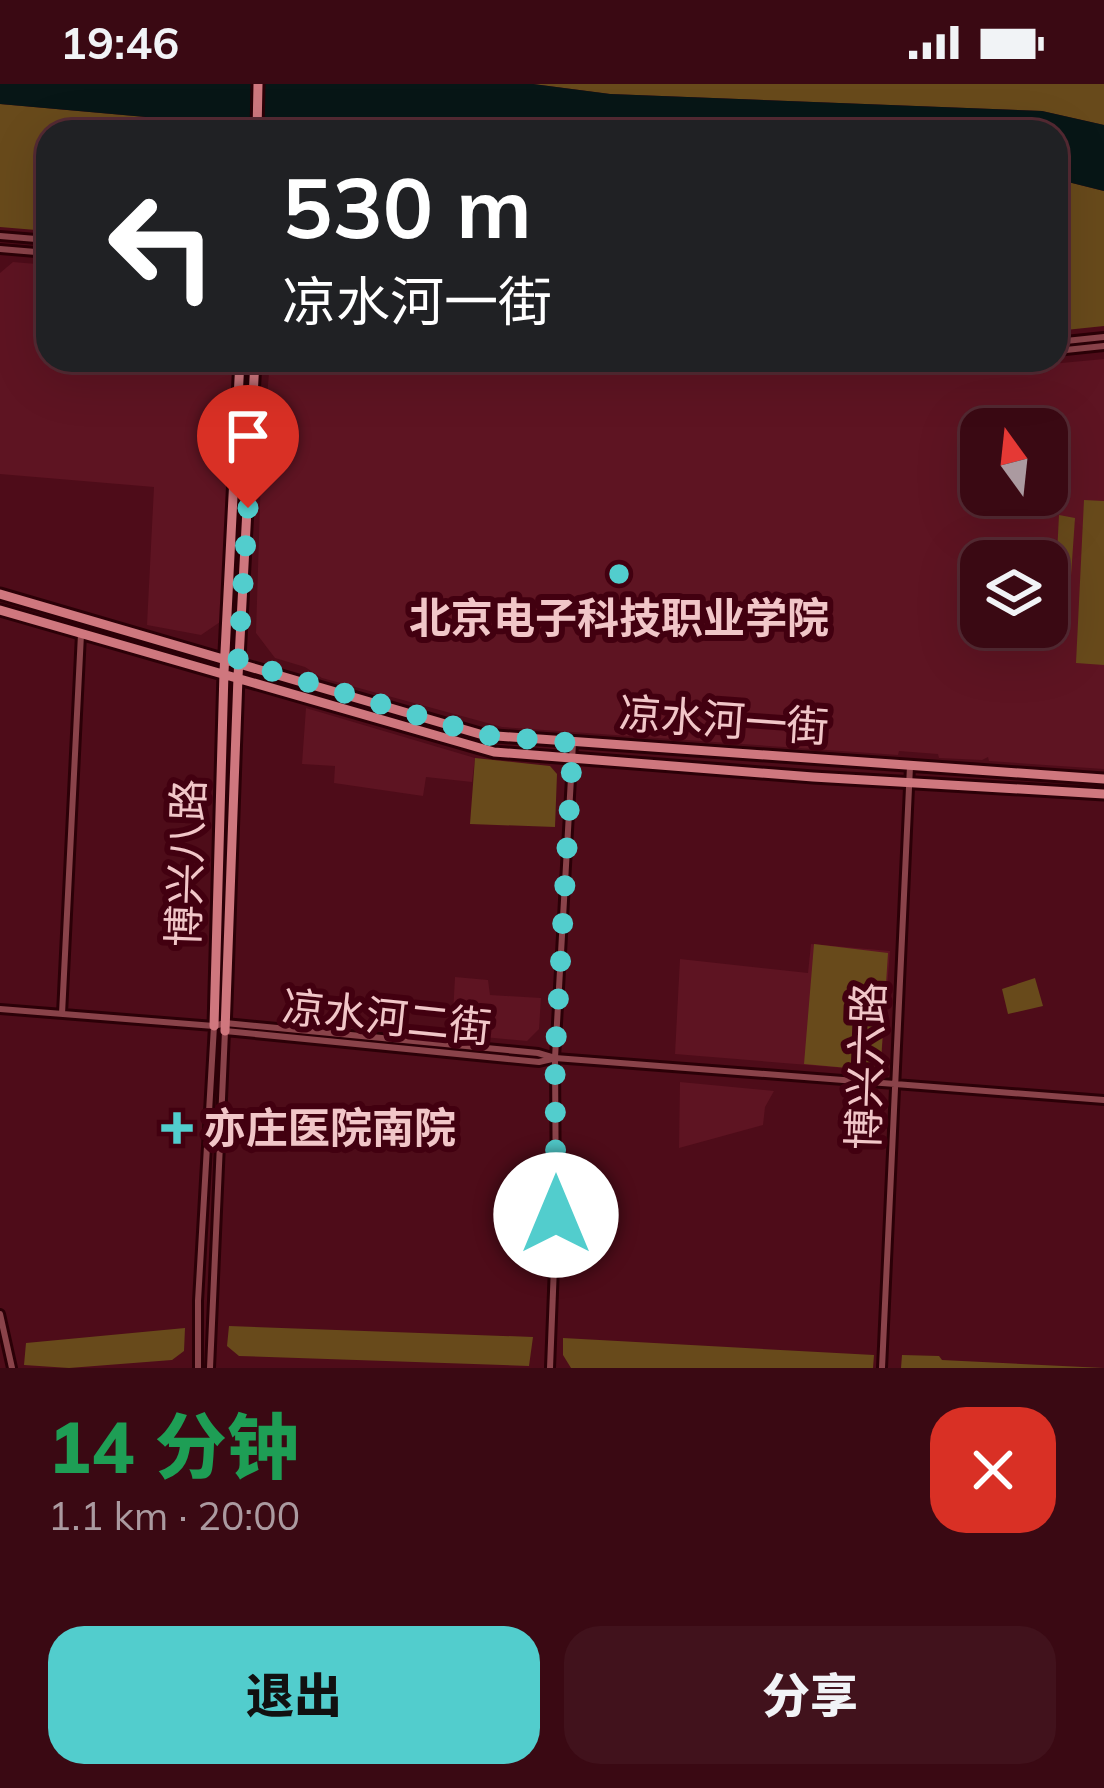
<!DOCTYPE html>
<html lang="zh">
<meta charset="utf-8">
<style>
:root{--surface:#3a0913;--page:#41121c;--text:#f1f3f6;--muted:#ab9aa0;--line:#542a33;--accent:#52cdcd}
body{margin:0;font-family:Mulish,"Noto Sans SC",sans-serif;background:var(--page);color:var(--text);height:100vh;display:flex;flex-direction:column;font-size:45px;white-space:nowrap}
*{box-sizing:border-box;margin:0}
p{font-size:39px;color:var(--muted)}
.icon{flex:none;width:66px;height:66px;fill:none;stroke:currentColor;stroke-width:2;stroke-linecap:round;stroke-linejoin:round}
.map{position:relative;height:1284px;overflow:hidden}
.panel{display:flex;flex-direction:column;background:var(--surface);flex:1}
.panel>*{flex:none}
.banner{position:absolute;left:36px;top:36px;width:1032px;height:252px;border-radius:36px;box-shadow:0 12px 48px #0002,0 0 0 3px var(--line);background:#202124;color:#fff;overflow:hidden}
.needle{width:78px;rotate:345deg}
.tools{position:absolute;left:960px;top:324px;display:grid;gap:24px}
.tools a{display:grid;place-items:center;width:108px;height:108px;border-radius:24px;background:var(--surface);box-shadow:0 12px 48px #0002,0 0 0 3px var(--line);font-size:60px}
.pin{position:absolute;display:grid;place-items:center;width:102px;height:102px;color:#fff;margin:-123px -51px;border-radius:50% 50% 50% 0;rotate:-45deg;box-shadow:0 0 12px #0007}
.pin .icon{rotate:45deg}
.me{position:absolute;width:132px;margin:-66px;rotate:0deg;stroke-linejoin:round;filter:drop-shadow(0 0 9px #0008)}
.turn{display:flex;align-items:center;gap:42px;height:252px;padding:0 48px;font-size:54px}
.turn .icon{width:156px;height:156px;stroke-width:2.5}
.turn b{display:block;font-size:84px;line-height:102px}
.round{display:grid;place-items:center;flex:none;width:126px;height:126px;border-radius:36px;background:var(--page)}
.head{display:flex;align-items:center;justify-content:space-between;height:204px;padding:0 48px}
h1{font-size:72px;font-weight:800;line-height:90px;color:#1e9e55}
.cta{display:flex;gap:24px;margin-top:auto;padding:24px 48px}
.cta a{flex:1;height:138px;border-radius:36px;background:var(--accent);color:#111;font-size:48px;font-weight:800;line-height:138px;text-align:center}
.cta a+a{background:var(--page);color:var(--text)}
.status{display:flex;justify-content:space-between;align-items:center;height:84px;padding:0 60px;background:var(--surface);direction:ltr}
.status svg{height:33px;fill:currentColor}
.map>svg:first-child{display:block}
.built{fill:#5e1422;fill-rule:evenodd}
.green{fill:#684a1b}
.water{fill:#071616}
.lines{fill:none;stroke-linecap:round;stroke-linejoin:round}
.minor-casing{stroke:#2b0007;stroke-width:12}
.major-casing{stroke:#2b0007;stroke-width:15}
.minor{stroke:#8a434a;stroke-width:6}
.major{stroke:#cf777e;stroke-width:9}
.route{stroke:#52cdcd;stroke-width:21;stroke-dasharray:0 37.8}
.poi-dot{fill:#52cdcd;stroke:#420010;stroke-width:4.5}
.labels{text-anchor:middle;stroke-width:12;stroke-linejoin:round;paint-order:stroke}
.poi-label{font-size:42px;font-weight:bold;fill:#f1c6c8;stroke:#420010}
.street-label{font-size:42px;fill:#f1c6c8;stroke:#420010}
</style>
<div class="status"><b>19:46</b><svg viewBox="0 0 49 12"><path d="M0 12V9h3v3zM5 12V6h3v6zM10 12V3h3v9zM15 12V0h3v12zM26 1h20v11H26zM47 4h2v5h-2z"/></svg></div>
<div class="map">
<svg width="1104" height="1284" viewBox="0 0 1104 1284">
<rect width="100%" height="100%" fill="#4e0c19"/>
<path class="built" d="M13 178 48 181V276H236L220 538 201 551 147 541 154 403 0 390V189Z
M1104 275V685L989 677 988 673 982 676 939 674 938 670 899 667 898 671 502 643 322 594 305 583 275 574 256 549 261 388 270 276H593L931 291ZM981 345H1047V411H981ZM981 477H1047V543H981Z
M306 624 475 674 472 698 426 693 423 712 334 699 335 682 302 680Z
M811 860 890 867 881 977 870 986 675 970 680 875 808 889Z
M455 893 488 896 490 911 541 914 539 945 527 957 452 950Z
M680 998 774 1007 765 1023 763 1041 679 1064Z"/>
<path class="green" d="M533 0H1104V41L1042 27 610 10Z
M0 20 157 34 247 33V48H48V147L0 143Z
M273 34 347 35 447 48H272Z
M1056 95 1104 107V242L1056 247Z
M1084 416 1104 417V581L1076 579Z
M1059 431 1075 434 1067 549H1053Z
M475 674 550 682 557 690 555 743 470 740Z
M814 860 888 869 881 977 870 986 804 980Z
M1035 894 1043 922 1008 930 1002 905Z
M229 1242 533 1253 529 1282 239 1272 227 1262Z
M185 1244 184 1267 172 1276 69 1284 24 1281 26 1259Z
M563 1254 874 1271 873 1284H571L563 1271Z
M902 1271 939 1272 942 1276 1104 1284H901Z"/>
<path class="water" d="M0 0H533L610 10 1042 27 1104 41V107L1056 95V48H447L347 35 157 34 0 20Z"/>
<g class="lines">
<g class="minor-casing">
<path id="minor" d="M0 152 48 156
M0 165 48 169
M1056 258 1104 253
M1056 267 1104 262
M800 276 920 281 980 276
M0 925 214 942 225 939 538 969 555 974 1104 1016
M62 930 81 550
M225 947 539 978 552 975
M0 1230 12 1284
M198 1284V1217L214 942
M210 1284 225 947
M550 1284 556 1131 555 974 573 659
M882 1284 910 682"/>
</g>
<g class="major-casing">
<path id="major" d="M257 48 258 0
M0 510 483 651 1104 695
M0 526 494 668 813 693 1104 710
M214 942 224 588 240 276
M225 947 238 593 255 276"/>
</g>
<use href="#minor" class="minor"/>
<use href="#major" class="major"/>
</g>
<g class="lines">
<path class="route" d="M248 424 238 577 483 651 573 659 555 974 556 1131"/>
</g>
<g class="poi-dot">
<circle cx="619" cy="490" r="12"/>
<path d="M171 1026h12v12h12v12h-12v12h-12v-12h-12v-12h12z"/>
</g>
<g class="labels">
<g class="poi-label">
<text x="619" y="549">北京电子科技职业学院</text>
<text x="204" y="1059" text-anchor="start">亦庄医院南院</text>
</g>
<g class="street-label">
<text transform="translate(724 636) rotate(4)" y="15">凉水河一街</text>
<text transform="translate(186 779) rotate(-88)" y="15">博兴八路</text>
<text transform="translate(387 933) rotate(6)" y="15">凉水河二街</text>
<text transform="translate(866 982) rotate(-88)" y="15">博兴六路</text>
</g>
</g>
</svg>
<div class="tools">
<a><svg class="needle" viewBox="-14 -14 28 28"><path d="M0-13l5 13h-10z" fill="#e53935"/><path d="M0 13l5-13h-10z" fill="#ab9aa0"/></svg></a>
<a><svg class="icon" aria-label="layers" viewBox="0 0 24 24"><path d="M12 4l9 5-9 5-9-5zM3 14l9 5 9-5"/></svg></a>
</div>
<div class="pin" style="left:248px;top:424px;background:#d93025"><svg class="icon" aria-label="arrive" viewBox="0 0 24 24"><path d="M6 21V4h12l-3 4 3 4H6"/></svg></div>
<svg class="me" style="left:556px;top:1131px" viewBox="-20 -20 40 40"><circle r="19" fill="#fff"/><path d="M0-13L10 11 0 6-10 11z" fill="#52cdcd"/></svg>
<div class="banner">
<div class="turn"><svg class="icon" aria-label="left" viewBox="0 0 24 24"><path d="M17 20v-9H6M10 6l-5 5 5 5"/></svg><div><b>530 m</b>凉水河一街</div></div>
</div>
</div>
<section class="panel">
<div class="head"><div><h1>14 分钟</h1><p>1.1 km · 20:00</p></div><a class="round" style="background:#d93025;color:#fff"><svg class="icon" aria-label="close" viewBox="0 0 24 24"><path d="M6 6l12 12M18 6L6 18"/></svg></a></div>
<div class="cta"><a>退出</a><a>分享</a></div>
</section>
